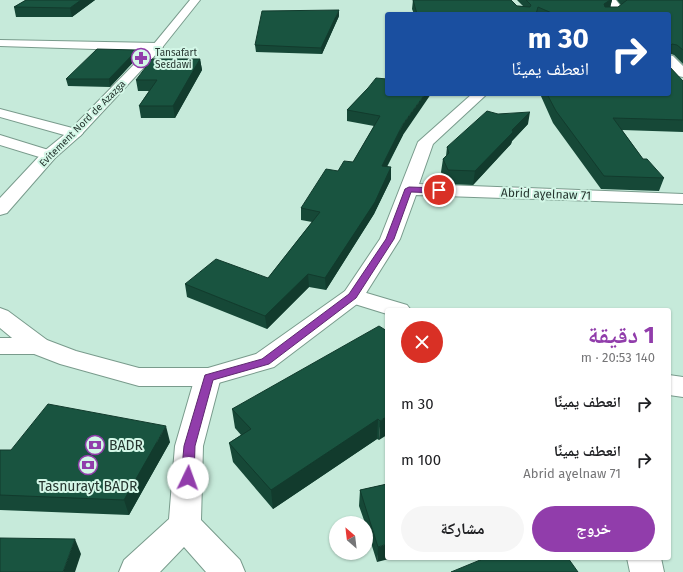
<!DOCTYPE html>
<html lang="ar">
<meta charset="utf-8">
<style>
:root{--surface:#fff;--page:#f6f6f6;--text:#202124;--muted:#757577;--accent:#913dab}
body{margin:0;font-family:"Fira Sans","Noto Naskh Arabic",sans-serif;background:var(--page);color:var(--text);direction:rtl;height:100vh;display:flex;flex-direction:column;font-size:15px;white-space:nowrap}
*{box-sizing:border-box;margin:0}
p{font-size:13px;color:var(--muted)}
.icon{flex:none;width:22px;height:22px;fill:none;stroke:currentColor;stroke-width:2;stroke-linecap:round;stroke-linejoin:round}
.map{position:relative;flex:1;overflow:hidden;direction:ltr}
.panel{position:absolute;left:385px;top:308px;width:286px;height:252px;display:flex;flex-direction:column;background:var(--surface);border-radius:4px;box-shadow:0 1px 3px #0004;direction:rtl}
.panel>*{flex:none}
.top-card{position:absolute;left:385px;top:12px;width:286px;height:84px;border-radius:4px;box-shadow:0 1px 3px #0004;direction:rtl;background:#1a4fa0;color:#fff;overflow:hidden}
.needle{width:26px;rotate:332deg}
.tools{position:absolute;left:329px;top:516px;display:grid;gap:8px}
.tools a{display:grid;place-items:center;width:44px;height:44px;border-radius:50%;background:var(--surface);box-shadow:0 1px 3px #0004;font-size:20px}
.pin{position:absolute;display:grid;place-items:center;width:34px;height:34px;color:#fff;margin:-17px;border:2px solid #fff;border-radius:50%;box-shadow:0 1px 4px #0007}
.me{position:absolute;width:44px;margin:-22px;rotate:3deg;stroke-linejoin:round;filter:drop-shadow(0 0 3px #0008)}
.turn{display:flex;align-items:center;gap:14px;height:84px;padding:0 16px;font-size:18px}
.turn .icon{width:52px;height:52px;stroke-width:2.5}
.turn b{display:block;font-size:28px;line-height:34px}
.round{display:grid;place-items:center;flex:none;width:42px;height:42px;border-radius:21px;background:var(--page)}
.headline{display:flex;align-items:center;justify-content:space-between;height:68px;padding:0 16px}
h1{font-size:24px;font-weight:700;line-height:30px;color:var(--accent)}
.cta{display:flex;gap:8px;margin-top:auto;padding:8px 16px}
.cta a{flex:1;height:46px;border-radius:24px;background:var(--accent);color:#fff;font-size:16px;font-weight:700;line-height:46px;text-align:center}
.cta a+a{background:var(--page);color:var(--text)}
ul{padding:0;list-style:none}
li{display:flex;align-items:center;gap:12px;height:56px;padding:0 16px}
li div{flex:1}
li b{display:block;font-size:15px}
li em{font-style:normal}
.map>svg:first-child{display:block}
.lines{fill:none;stroke-linecap:round;stroke-linejoin:round}
.minor-casing{stroke:#799b8c;stroke-width:2}
.major-casing{stroke:#799b8c;stroke-width:2}
.minor{fill:#fff;fill-rule:evenodd}
.major{fill:#fff;fill-rule:evenodd}
.wall{fill:#164837}
.shaded-wall{fill:#123b2d}
.building{fill:#195440;stroke:#123b2d}
.route{fill:#913dab;stroke:#5e286f}
.labels{text-anchor:middle;stroke-width:4;stroke-linejoin:round;paint-order:stroke}
.far-poi-label{font-size:10px;fill:#26352f;stroke:#d3f7e7;text-anchor:start}
.far-street-label{font-size:10px;fill:#26352f;stroke:#d3f7e7}
.street-label{font-size:12px;fill:#26352f;stroke:#d3f7e7}
.near-poi-label{font-size:14px;fill:#26352f;stroke:#d3f7e7;text-anchor:start}
</style>
<div class="map">
<svg width="683" height="572" viewBox="0 0 683 572">
<rect width="100%" height="100%" fill="#c6eada"/>
<g class="lines">
<g class="minor-casing">
<path id="minor" d="M0 40 157 43 161 45 163 47 161 49 157 51 0 46Z
M669 55 673 56 683 66V77L678 76 669 66Z
M0 109 80 130 83 133 80 136 75 138 0 117Z
M0 135 55 152 57 155 55 158 49 160 0 145Z
M353 289 407 305 411 310H387V314L345 301 342 296 345 291Z
M0 338H38L47 340 50 346 47 352 38 354H0Z
M208 368 217 370 221 377 203 446 201 520 240 560 245 572H206L184 547 160 572H119L124 560 169 519 175 446 195 377 199 370Z
M669 375 683 377V397L669 395Z
M627 558H661L664 572H630Z"/>
</g>
<g class="major-casing">
<path id="major" d="M190 0H200L161 49 80 136 55 158 7 213 0 215V198L43 152 70 130 153 45Z
M606 0H616L623 9 616 14H603L612 8Z
M472 94H487L433 144 419 184 683 194V204L416 195 400 239 361 301 274 367 208 386H139L60 364 29 352 0 328V308L8 311 47 340 76 351 139 368H208L256 354 345 291 380 239 418 142Z"/>
</g>
<use href="#minor" class="minor"/>
<use href="#major" class="major"/>
</g>
<path class="wall" d="M26 0H95L72 17H16L14 7Z
M413 0 523 6 517 0H612L610 7H618L621 5 617 0H683V64L674 55 671 54 669 60V14H414L412 9Z
M339 16 322 54 256 52 255 45Z
M137 50 138 57 110 87 68 86 66 79Z
M200 59 202 70 175 118H141L139 106 149 91H138L136 80Z
M683 81V132L622 130 643 159 664 178 659 191 601 189 553 123 540 94H669Z
M368 88 403 135 387 167 391 179 374 214 326 290 309 287 267 329 187 297 185 284 268 278 312 222 301 220V208L338 171 353 162 374 126 347 121V110Z
M528 124 512 141 511 144 473 185 446 184 441 172 443 159 446 156 447 147Z
M387 331 379 440 377 439 273 509 233 462 229 443 241 435 235 428 232 409Z
M170 442 129 515 0 510V450H11Z
M387 484 377 562 366 527V523H365L359 506 360 490Z"/>
<path class="shaded-wall" d="M81 0H95L72 17 70 8Z
M610 0H612L610 8 602 13 604 4Z
M339 10V16L322 54 321 48Z
M137 50 138 57 110 87 109 79Z
M200 59 202 70 175 118 173 106Z
M425 94H431L403 135 381 177 382 166 403 124Z
M530 112 528 124 512 141 511 144 473 185 475 171 512 130Z
M391 167V179L374 214 326 290 325 278Z
M308 274 309 287 267 329 265 316Z
M387 416V435L379 440 380 421Z
M378 419 377 439 273 509 271 490Z
M166 426 170 442 129 515 124 500Z
M75 539 81 554 75 572H63Z
M387 544V558H393L377 562 378 547Z"/>
<path class="building" d="M26 0H81L70 8 14 7Z
M413 0H511L517 6 530 7 531 5 526 0H610L604 4 605 7H618L627 0H626H683V50L677 45 672 44 671 45V54H669V14H578L577 13 568 14H554L538 7 536 14H417Z
M339 10 321 48 255 45 262 11Z
M97 49 137 50 109 79H66Z
M152 59H200L173 106H139L157 80H136Z
M669 66 683 81V120L613 118 643 159H647L664 178 604 176 556 111 547 94H669Z
M376 78 387 79V94H425L403 124 382 166 391 167 375 202 325 278 308 274 265 316 185 284 216 259 268 278 320 212 301 208 326 169 338 171 344 161 353 162 380 116 347 110 368 88Z
M487 111 498 114 530 112 512 130 513 132 475 171 448 170 443 159 449 153 447 147Z
M379 326 387 331V416L380 421 378 419 271 490 229 443 251 429 232 409Z
M48 404 166 426 124 500 0 495V450H11Z
M387 484V544L378 547 360 490Z
M0 538 75 539 63 572H0Z
M485 558H568L578 572H451Z"/>
<path class="route" d="M409 187 439 188 443 190 439 193 411 192 394 239 356 298 269 364 213 380 195 446 194 478 192 481 188 483 183 481 181 478 184 446 205 375 262 359 349 294 386 239 405 189Z"/>
<defs>
<g id="pharmacy-ring" transform="scale(1)"><circle r="9.5" fill="#d3f7e7" stroke="#913dab" stroke-width="1.5"/><path d="M-2-6h4v4h4v4h-4v4h-4v-4h-4v-4h4Z" fill="#913dab"/></g>
<g id="bank-ring" transform="scale(1)"><circle r="9.5" fill="#d3f7e7" stroke="#913dab" stroke-width="1.5"/><path d="M-6-4H6V4H-6ZM0-2.3a2.3 2.3 0 1 0 0 4.6a2.3 2.3 0 1 0 0-4.6Z" fill="#913dab"/></g>
</defs>
<g fill-rule="evenodd">
<use href="#pharmacy-ring" x="141" y="58"/>
<use href="#bank-ring" x="95" y="445"/>
<use href="#bank-ring" x="88" y="465"/>
</g>
<g class="labels">
<g class="far-poi-label">
<text x="155" y="56">Tansafart<tspan x="155" dy="12">Seɛdawi</tspan></text>
</g>
<g class="far-street-label">
<text transform="translate(82 123) rotate(-45)" y="4">Evitement Nord de Azazga</text>
</g>
<g class="street-label">
<text transform="translate(546 194) rotate(2)" y="4">Abrid aɣelnaw 71</text>
</g>
<g class="near-poi-label">
<text x="109" y="450">BADR</text>
<text x="88" y="491" text-anchor="middle">Tasnurayt BADR</text>
</g>
</g>
</svg>
<div class="tools">
<a><svg class="needle" viewBox="-14 -14 28 28"><path d="M0-13l5 13h-10z" fill="#e53935"/><path d="M0 13l5-13h-10z" fill="#757577"/></svg></a>
</div>
<div class="pin" style="left:439px;top:190px;background:#d93025"><svg class="icon" aria-label="arrive" viewBox="0 0 24 24"><path d="M6 21V4h12l-3 4 3 4H6"/></svg></div>
<svg class="me" style="left:188px;top:478px" viewBox="-20 -20 40 40"><circle r="19" fill="#fff"/><path d="M0-13L10 11 0 6-10 11z" fill="#913dab"/></svg>
<div class="top-card">
<div class="turn"><svg class="icon" aria-label="right" viewBox="0 0 24 24"><path d="M7 20v-9h11M14 6l5 5-5 5"/></svg><div><b>30 m</b>انعطف يمينًا</div></div>
</div>
<section class="panel">
<div class="headline"><div><h1>1 دقيقة</h1><p>140 m · 20:53</p></div><a class="round" style="background:#d93025;color:#fff"><svg class="icon" aria-label="close" viewBox="0 0 24 24"><path d="M6 6l12 12M18 6L6 18"/></svg></a></div>
<ul>
<li><svg class="icon" aria-label="right" viewBox="0 0 24 24"><path d="M7 20v-9h11M14 6l5 5-5 5"/></svg><div><b>انعطف يمينًا</b></div><em>30 m</em></li>
<li><svg class="icon" aria-label="right" viewBox="0 0 24 24"><path d="M7 20v-9h11M14 6l5 5-5 5"/></svg><div><b>انعطف يمينًا</b><p>Abrid aɣelnaw 71</p></div><em>100 m</em></li>
</ul>
<div class="cta"><a>خروج</a><a>مشاركة</a></div>
</section>
</div>
